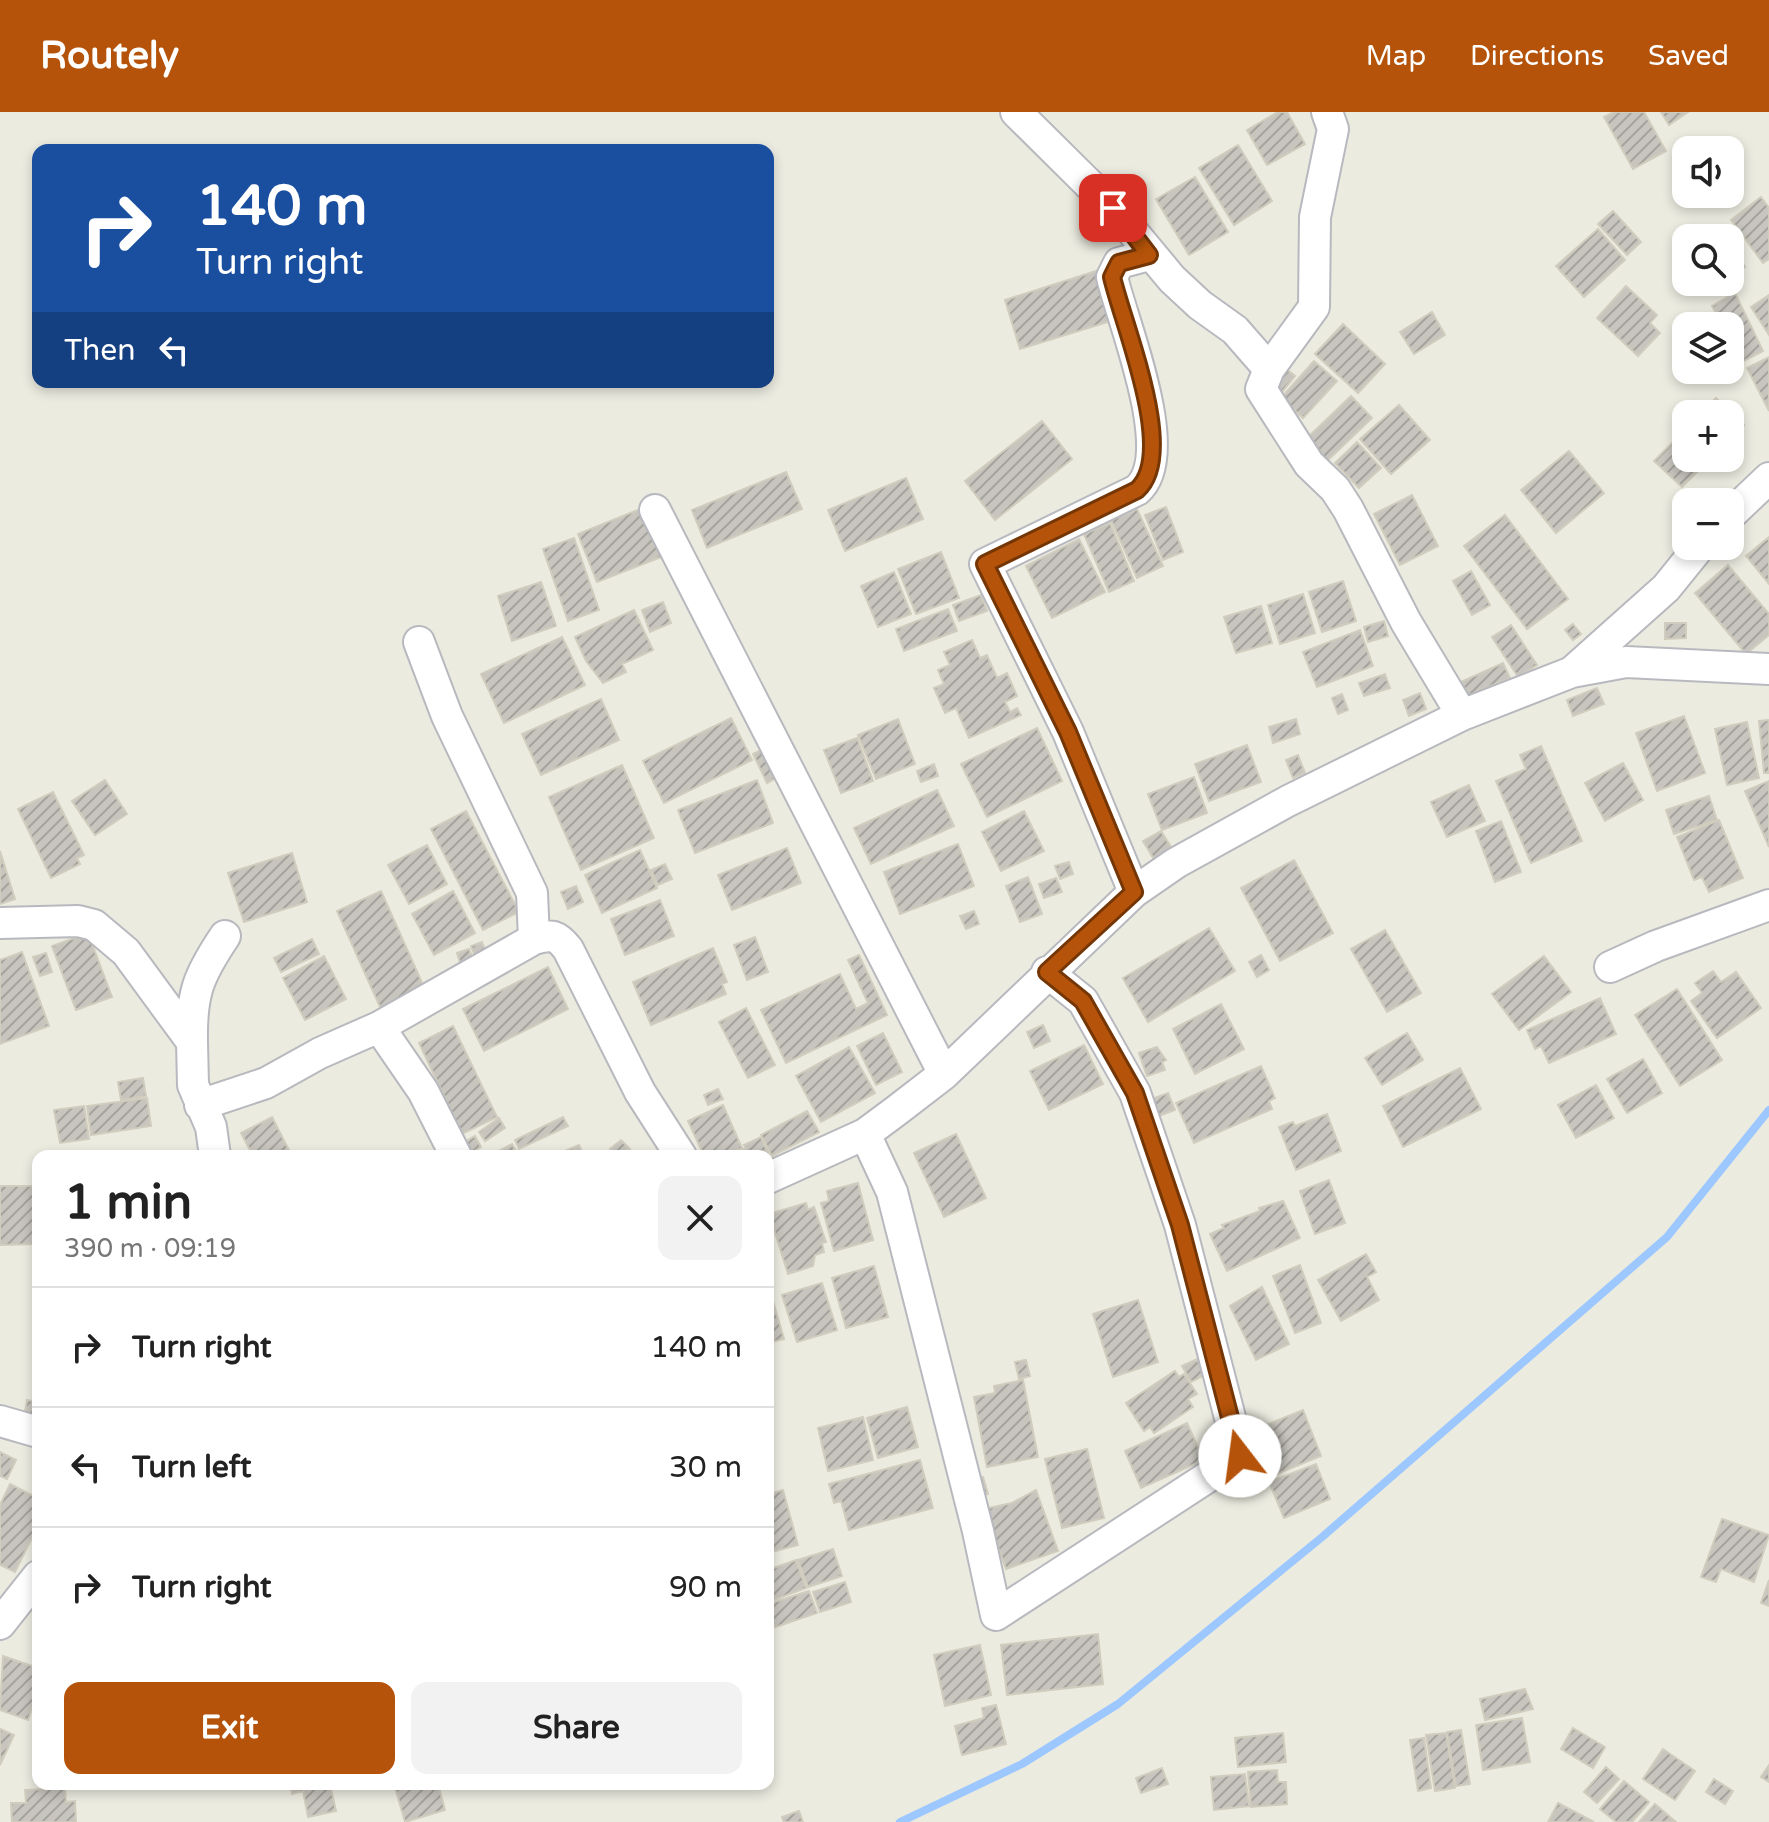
<!DOCTYPE html>
<meta charset="utf-8">
<style>
:root{--surface:#fff;--page:#f2f2f2;--text:#222;--muted:#767676;--line:#e0e0e0;--accent:#b45309}
body{margin:0;font-family:"Varela Round",sans-serif;background:var(--page);color:var(--text);height:100vh;display:flex;flex-direction:column;font-size:30px;white-space:nowrap}
*{box-sizing:border-box;margin:0}
p{font-size:26px;color:var(--muted)}
.icon{flex:none;width:44px;height:44px;fill:none;stroke:currentColor;stroke-width:2;stroke-linecap:round;stroke-linejoin:round}
.map{position:relative;flex:1;overflow:hidden}
.drawer{position:absolute;left:32px;top:1038px;width:742px;height:640px;display:flex;flex-direction:column;background:var(--surface);border-radius:16px;box-shadow:0 4px 12px #0003}
.drawer>*{flex:none}
.top-card{position:absolute;left:32px;top:32px;width:742px;height:244px;border-radius:16px;box-shadow:0 4px 12px #0003;background:#1a4fa0;color:#fff;overflow:hidden}
.buttons{position:absolute;left:1672px;top:24px;display:grid;gap:16px}
.buttons a{display:grid;place-items:center;width:72px;height:72px;border-radius:16px;background:var(--surface);box-shadow:0 4px 12px #0003;font-size:40px}
.pin{position:absolute;display:grid;place-items:center;width:68px;height:68px;color:#fff;margin:-34px;border-radius:16px;box-shadow:0 4px 12px #0006}
.me{position:absolute;width:88px;margin:-44px;rotate:345deg;stroke-linejoin:round;filter:drop-shadow(0 0 6px #0008)}
.turn{display:flex;align-items:center;gap:28px;height:168px;padding:0 32px;font-size:36px}
.turn .icon{width:104px;height:104px;stroke-width:2.5}
.turn b{display:block;font-size:56px;line-height:68px}
.then{display:flex;align-items:center;height:76px;padding:0 32px;background:#0003;gap:16px;font-size:30px}
.round{display:grid;place-items:center;flex:none;width:84px;height:84px;border-radius:16px;background:var(--page)}
.overview{display:flex;align-items:center;justify-content:space-between;height:136px;padding:0 32px}
h1{font-size:48px;font-weight:700;line-height:60px}
.button{display:flex;gap:16px;margin-top:auto;padding:16px 32px}
.button a{flex:1;height:92px;border-radius:16px;background:var(--accent);color:#fff;font-size:32px;font-weight:700;line-height:92px;text-align:center}
.button a+a{background:var(--page);color:var(--text)}
ul{padding:0;list-style:none}
li{display:flex;align-items:center;gap:24px;height:120px;padding:0 32px;border-top:2px solid var(--line)}
li div{flex:1}
li b{display:block;font-size:30px}
li em{font-style:normal}
header{display:flex;align-items:center;gap:48px;box-sizing:border-box;height:112px;padding:0 40px;background:var(--accent);color:#fff}
header strong{font-size:38px}
nav{display:flex;gap:44px;margin-inline-start:auto;font-size:28px}
.map>svg:first-child{display:block}
.lines{fill:none;stroke-linecap:round;stroke-linejoin:round}
.stream{stroke:#9dc8ff;stroke-width:8}
.building{fill:url(#building-hatch);stroke:#d1cdbe;stroke-width:2}
.minor-casing{stroke:#b8b9bf;stroke-width:34}
.minor{stroke:#fff;stroke-width:30}
.route-casing{stroke:#753606;stroke-width:20}
.route{stroke:#b45309;stroke-width:14}
</style>
<header>
<strong>Routely</strong>
<nav><a>Map</a><a>Directions</a><a>Saved</a></nav>
</header>
<div class="map">
<svg width="1769" height="1710" viewBox="0 0 1769 1710">
<defs>
<pattern id="building-hatch" width="6" height="6" patternUnits="userSpaceOnUse" patternTransform="scale(2)"><rect width="6" height="6" fill="#c7c5bd"/><path d="M-1 1l2-2M0 6l6-6M5 7l2-2" fill="none" stroke="#a5a39d"/></pattern>
</defs>
<rect width="100%" height="100%" fill="#ecebe0"/>
<g class="lines">
<path class="stream" d="M900 1710 1022 1652 1118 1592 1321 1426 1667 1125 1769 998"/>
</g>
<path class="building" d="M1278 0H1287L1305 32 1267 53 1247 18Z
M1614 0H1644L1666 39 1633 57 1604 5Z
M1661 0H1688L1669 13Z
M1718 26 1725 38H1695Z
M1238 33 1272 89 1234 113 1199 56Z
M1731 40 1743 71 1730 78V40Z
M1195 65 1228 120 1189 143 1156 87Z
M1701 82H1723L1706 91Z
M1761 85 1769 96V147L1763 151 1731 108Z
M1613 99 1641 130 1627 143 1598 112Z
M1598 117 1625 148 1584 185 1556 154Z
M1725 118 1729 126H1711Z
M1730 128 1745 155 1730 163Z
M1099 158 1114 208 1020 237 1005 188Z
M1626 174 1657 203 1650 211 1660 221 1638 244 1597 206Z
M1735 181 1763 239 1742 250 1730 228V214H1722L1712 194Z
M1769 183V223L1751 195Z
M1432 200 1445 223 1414 242 1400 220Z
M1343 212 1385 252 1358 281 1315 242Z
M1769 245V299L1747 256Z
M1314 249 1337 269 1303 306 1281 286Z
M1285 256 1295 264 1282 280 1272 272Z
M1351 284 1372 306 1326 350 1305 328Z
M1716 286 1744 313 1730 327V302H1700Z
M1399 293 1430 328 1391 362 1360 327Z
M1042 309 1072 347 995 408 965 369Z
M1686 317V346H1711L1682 375 1654 349Z
M1357 330 1381 356 1359 376 1335 351Z
M1569 339 1604 381 1556 421 1521 378Z
M786 360 802 397 707 436 692 398Z
M906 366 923 407 845 439 828 398Z
M1412 383 1438 434 1400 453 1374 402Z
M645 395 664 444 597 470 578 422Z
M1166 395 1183 440 1163 448 1145 403Z
M1137 397 1163 454 1137 466 1111 408Z
M1505 403 1568 487 1527 517 1464 434Z
M1110 411 1134 469 1109 480 1084 422Z
M1769 425V472L1746 444Z
M574 426 599 498 568 509 543 437Z
M1079 427 1105 480 1052 506 1026 454Z
M941 440 959 486 916 502 898 457Z
M1728 453 1769 502V523L1746 542 1695 481Z
M1471 459 1490 493 1472 503 1453 469Z
M894 460 911 502 878 515 861 474Z
M1343 469 1356 509 1322 520 1309 480Z
M541 470 556 514 512 529 498 484Z
M1303 482 1315 521 1280 532 1268 493Z
M981 483 987 499 959 509 953 493Z
M663 490 671 511 650 520 642 498Z
M1261 494 1272 531 1236 541 1224 505Z
M948 497 957 519 904 539 896 517Z
M634 498 653 538 622 552 626 560 603 571 586 549 575 525Z
M1384 509 1388 524 1368 530 1364 515Z
M1665 511H1686V526L1665 527Z
M1573 512 1581 522 1573 528 1565 518Z
M1511 513 1537 553 1518 565 1492 525Z
M1360 518 1373 554 1317 575 1303 540Z
M562 525 585 573 504 611 481 562Z
M972 528 980 546 987 543 997 566 1007 561 1017 584 1005 590 1010 600 1017 596 1021 603 969 626 956 596 945 601 934 576 944 572 938 558 950 553 944 540Z
M1503 551 1510 566 1460 587 1454 573Z
M1385 562 1390 576 1364 584 1359 571Z
M1597 576 1604 592 1573 604 1567 588Z
M1420 581 1426 597 1409 604 1403 588Z
M1342 582 1348 598 1338 602 1332 586Z
M601 587 619 628 541 663 522 622Z
M1684 604 1705 661 1657 679 1636 621Z
M731 606 752 648 664 691 643 649Z
M898 607 915 652 876 667 858 623Z
M1296 607 1300 622 1273 631 1269 615Z
M1769 608V661H1764L1759 609Z
M1747 610 1759 666 1727 673 1715 617Z
M1037 616 1062 669 987 705 961 652Z
M857 626 873 669 841 681 824 638Z
M1247 633 1261 670 1209 689 1195 652Z
M1541 634 1582 729 1531 751 1496 669 1526 657 1520 643Z
M765 636 778 665 767 671 753 642Z
M1298 643 1305 661 1293 666 1286 648Z
M1623 651 1643 688 1605 709 1585 671Z
M934 652 938 664 921 670 917 659Z
M622 653 654 726 581 758 549 685Z
M1194 665 1207 701 1162 718 1148 682Z
M105 668 127 702 95 723 72 689Z
M757 668 773 711 695 741 678 698Z
M1769 669V735L1745 679Z
M1469 673 1485 709 1447 725 1431 690Z
M937 678 954 714 871 752 854 716Z
M53 680 84 743 77 746 80 752 51 766 18 697Z
M1709 684 1717 708 1674 722 1666 698Z
M466 699 519 800 483 818 431 717Z
M1024 699 1044 739 1001 759 982 720Z
M1719 708 1743 766 1709 780 1702 765 1694 768 1677 725Z
M1501 709 1521 760 1495 770 1476 719Z
M1161 719 1173 738 1155 749 1143 729Z
M958 732 974 774 900 802 884 760Z
M427 733 447 772 409 792 388 753Z
M787 736 801 771 732 798 718 763Z
M640 738 657 776 602 801 585 763Z
M0 739 15 787 0 792Z
M292 741 307 790 244 810 228 761Z
M1294 748 1333 821 1280 849 1241 776Z
M1069 750 1073 762 1060 767 1055 754Z
M665 752 672 767 658 773 651 758Z
M1028 765 1042 802 1020 810 1006 774Z
M1056 766 1062 780 1044 786 1039 772Z
M576 774 583 790 568 797 561 780Z
M381 779 428 884 384 904 337 799Z
M453 779 475 821 434 843 412 802Z
M660 788 674 824 625 843 611 807Z
M974 799 979 812 966 817 960 804Z
M1209 816 1235 859 1148 910 1123 866Z
M1385 818 1421 881 1387 900 1351 837Z
M88 821 112 885 76 898 52 834Z
M755 825 768 860 747 868 734 833Z
M312 827 319 842 281 860 274 846Z
M482 830 487 843 476 847 471 834Z
M713 836 727 870 722 872 726 882 651 913 633 870Z
M469 837 474 849 461 854 457 841Z
M22 840 49 914 0 932V848Z
M46 841 52 860 40 864 33 845Z
M859 843 887 903 786 951 761 898 840 862 856 897 868 891 848 848Z
M1261 843 1269 858 1257 865 1249 850Z
M324 844 346 887 305 908 283 866Z
M1544 844 1571 880 1519 918 1492 882Z
M548 855 568 897 484 939 463 897Z
M1713 859 1721 870 1736 860 1761 896 1717 926 1691 889 1702 881 1695 871Z
M1677 877 1722 948 1680 974 1635 903Z
M1600 886 1616 922 1549 951 1541 934 1535 937 1527 918Z
M1221 892 1244 937 1195 962 1173 917Z
M746 896 775 953 748 966 719 910Z
M1043 913 1050 929 1034 936 1027 920Z
M453 914 497 1005 462 1022 419 931Z
M883 921 902 960 876 973 857 934Z
M1407 921 1423 948 1382 973 1365 946Z
M1084 933 1103 972 1049 998 1030 959Z
M849 935 875 981 821 1010 796 964Z
M1157 935 1166 948 1162 950 1165 958 1147 964 1139 941Z
M1643 947 1662 981 1627 1001 1607 967Z
M1261 954 1275 986 1269 989 1272 997 1194 1031 1176 991Z
M1460 956 1481 997 1403 1035 1383 994Z
M143 966 146 984 121 988 118 970Z
M1596 973 1614 1006 1576 1026 1558 993Z
M718 977 723 987 708 993 704 983Z
M1168 981 1175 998 1156 1005 1149 988Z
M147 986 151 1014 91 1023 87 994Z
M723 993 742 1036 724 1044H704L688 1009Z
M84 994 89 1027 60 1031 54 998Z
M807 999 819 1020 772 1044 761 1023Z
M1327 1002 1341 1039 1296 1058 1279 1015 1293 1010 1295 1014Z
M272 1005 292 1044H253L241 1021Z
M563 1005 568 1014 519 1037 515 1028Z
M499 1006 505 1016 485 1029 479 1020Z
M956 1022 986 1086 944 1105 914 1041Z
M475 1024 481 1035 467 1044 458 1034Z
M761 1025 770 1046 727 1044 746 1036 744 1033Z
M621 1028 630 1037 616 1044 610 1037Z
M512 1032 519 1044H489Z
M579 1033 584 1044H553Z
M1329 1068 1345 1111 1315 1122 1300 1079Z
M858 1071 873 1128 834 1139 821 1091 829 1089 827 1079Z
M0 1074H38V1132L0 1133Z
M1283 1089 1300 1126 1227 1159 1210 1122 1224 1116 1222 1113 1260 1099 1259 1096Z
M806 1091 808 1098 814 1095 826 1130 822 1131 824 1140 815 1143 813 1154 788 1162 769 1102Z
M1366 1142 1376 1160 1367 1165 1379 1188 1341 1209 1318 1168Z
M1300 1153 1321 1211 1295 1221 1273 1164Z
M874 1154 888 1205 846 1216 832 1166Z
M822 1171 837 1218 797 1230 782 1183Z
M1262 1175 1289 1232 1256 1248 1230 1194Z
M771 1182 784 1227 768 1231V1183Z
M1138 1188 1158 1250 1113 1265 1093 1202Z
M1197 1247 1205 1263 1191 1270 1182 1254Z
M1026 1248 1030 1264 1019 1267 1015 1250Z
M1175 1259 1179 1265 1184 1262 1197 1282 1188 1287 1193 1295 1154 1321 1150 1315 1144 1319 1126 1291Z
M1023 1268 1038 1345 987 1355 974 1285 995 1281 994 1274Z
M27 1288 38 1290V1314L23 1311Z
M907 1295 918 1335 878 1346 867 1306Z
M1303 1298 1321 1344 1269 1365 1251 1319Z
M863 1305 873 1348 828 1359 818 1316Z
M1187 1311 1204 1348 1141 1376 1125 1339Z
M1087 1337 1104 1406 1062 1416 1045 1347Z
M0 1340 16 1348 7 1367 0 1364Z
M920 1348 933 1396 849 1418 841 1389 834 1391 829 1372Z
M1316 1352 1330 1387 1284 1406 1269 1370Z
M983 1365 988 1382 980 1384 975 1368Z
M10 1372 38 1386V1414L15 1460 0 1453V1393Z
M783 1378 798 1433 768 1441V1382Z
M1036 1378 1058 1439 1006 1457 984 1397 1012 1391Z
M1722 1407 1769 1423 1754 1470 1721 1457 1716 1470 1701 1465Z
M833 1437 842 1464 808 1475 798 1448Z
M796 1448 806 1476 768 1490V1458Z
M1769 1468V1494L1761 1491Z
M845 1470 851 1490 820 1500 813 1480Z
M809 1479 817 1501 773 1516 768 1492Z
M1098 1522 1103 1572 1007 1583 1001 1533Z
M980 1533 991 1583 945 1594 934 1543Z
M3 1544 38 1556V1579L28 1608 0 1598Z
M1525 1577 1533 1597 1485 1608 1480 1587Z
M996 1593 1006 1632 962 1643 955 1614 984 1606 982 1596Z
M1522 1606 1530 1650 1483 1658 1476 1613Z
M1573 1616 1605 1635 1593 1656 1561 1637Z
M0 1617 14 1623 0 1653Z
M1461 1618 1470 1672 1456 1674 1447 1620Z
M1283 1621 1286 1650 1238 1655 1235 1626Z
M1446 1621 1455 1676 1435 1679 1426 1623Z
M1424 1626 1431 1676 1418 1679 1410 1628Z
M1663 1637 1695 1659 1675 1688 1643 1667Z
M1769 1653V1670L1761 1665Z
M1606 1655 1619 1667 1597 1691 1584 1680Z
M1162 1656 1168 1672 1141 1681 1136 1666Z
M1277 1658 1278 1670H1286L1287 1692 1251 1695 1248 1660Z
M1245 1662 1249 1694 1214 1698 1211 1665Z
M1714 1667 1733 1679 1725 1692 1706 1680Z
M1624 1669 1649 1690 1632 1710H1616L1600 1697Z
M290 1672H330L336 1699 308 1705 303 1679 292 1682Z
M394 1672H438L445 1698 405 1710Z
M65 1676 66 1690 75 1689 76 1710H12L11 1691H26L25 1678Z
M1558 1691 1594 1710H1548Z
M1655 1692 1676 1710H1639Z
M799 1699 803 1710H784L782 1705Z"/>
<g class="lines">
<g class="minor-casing">
<path id="minor" d="M1016 0 1113 96 1172 167 1200 193 1235 218 1269 257 1261 277 1309 352 1335 377 1348 397 1406 510 1462 603
M1269 257 1314 195 1315 105 1333 17 1327 0
M655 398 944 962
M1730 403 1769 366
M419 530 447 604 532 781 534 827
M1573 559 1666 476 1700 434
M1134 780 1068 620 985 452 1137 378C1178 343 1123 212 1112 165L1119 151 1149 143
M0 811 78 809 94 813 126 840 192 930 193 973 211 1015 215 1044
M1610 855 1656 834 1769 793
M379 915 423 979 456 1044
M192 930C191 882 198 864 225 824
M200 993 266 971 320 941 379 915 534 827C552 822 557 823 568 837L640 980 681 1044
M865 1022 892 1080 978 1419 996 1503 1240 1344 1180 1113 1135 981 1083 889 1047 860
M768 1066 865 1022 896 999 944 962 1134 780 1176 751 1288 689 1462 603 1572 560 1626 550 1769 557
M0 1309 38 1320
M0 1512 38 1464"/>
</g>
<use href="#minor" class="minor"/>
</g>
<g class="lines">
<g class="route-casing">
<path id="route" d="M1113 96 1149 143 1119 151 1112 165C1123 213 1178 342 1137 378L985 452 1068 620 1134 780 1047 860 1083 889 1135 981 1180 1113 1240 1344"/>
</g>
<use href="#route" class="route"/>
</g>
</svg>
<div class="buttons">
<a><svg class="icon" aria-label="sound" viewBox="0 0 24 24"><path d="M4 9h4l5-4v14l-5-4H4zM17 9q2 3 0 6"/></svg></a>
<a><svg class="icon" aria-label="search" viewBox="0 0 24 24"><circle cx="10" cy="10" r="6"/><path d="M15 15l6 6"/></svg></a>
<a><svg class="icon" aria-label="layers" viewBox="0 0 24 24"><path d="M12 4l9 5-9 5-9-5zM3 14l9 5 9-5"/></svg></a>
<a>+</a>
<a>−</a>
</div>
<div class="pin" style="left:1113px;top:96px;background:#d93025"><svg class="icon" aria-label="arrive" viewBox="0 0 24 24"><path d="M6 21V4h12l-3 4 3 4H6"/></svg></div>
<svg class="me" style="left:1240px;top:1344px" viewBox="-20 -20 40 40"><circle r="19" fill="#fff"/><path d="M0-13L10 11 0 6-10 11z" fill="#b45309"/></svg>
<div class="top-card">
<div class="turn"><svg class="icon" aria-label="right" viewBox="0 0 24 24"><path d="M7 20v-9h11M14 6l5 5-5 5"/></svg><div><b>140 m</b>Turn right</div></div>
<div class="then">Then<svg class="icon" aria-label="left" viewBox="0 0 24 24"><path d="M17 20v-9H6M10 6l-5 5 5 5"/></svg></div>
</div>
<section class="drawer">
<div class="overview"><div><h1>1 min</h1><p>390 m · 09:19</p></div><a class="round"><svg class="icon" aria-label="close" viewBox="0 0 24 24"><path d="M6 6l12 12M18 6L6 18"/></svg></a></div>
<ul>
<li><svg class="icon" aria-label="right" viewBox="0 0 24 24"><path d="M7 20v-9h11M14 6l5 5-5 5"/></svg><div><b>Turn right</b></div><em>140 m</em></li>
<li><svg class="icon" aria-label="left" viewBox="0 0 24 24"><path d="M17 20v-9H6M10 6l-5 5 5 5"/></svg><div><b>Turn left</b></div><em>30 m</em></li>
<li><svg class="icon" aria-label="right" viewBox="0 0 24 24"><path d="M7 20v-9h11M14 6l5 5-5 5"/></svg><div><b>Turn right</b></div><em>90 m</em></li>
</ul>
<div class="button"><a>Exit</a><a>Share</a></div>
</section>
</div>
